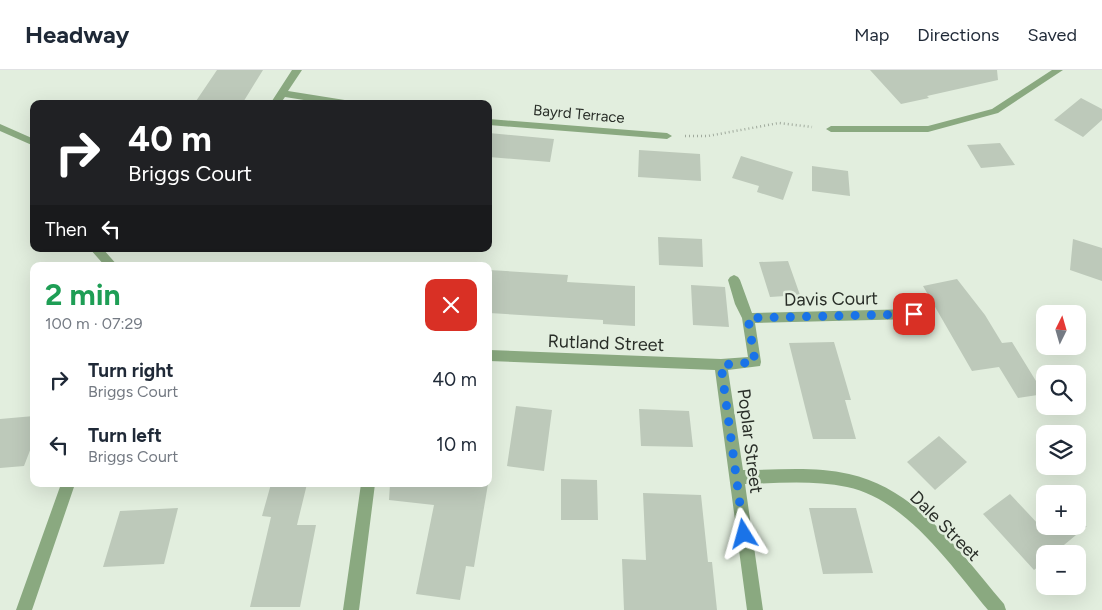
<!DOCTYPE html>
<meta charset="utf-8">
<style>
:root{--surface:#fff;--page:#f6f6f7;--text:#1f2937;--muted:#747a83;--line:#e0e1e3}
body{margin:0;font-family:Figtree,sans-serif;background:var(--page);color:var(--text);height:100vh;display:flex;flex-direction:column;font-size:19px;white-space:nowrap}
*{box-sizing:border-box;margin:0}
p{font-size:16px;color:var(--muted)}
.icon{flex:none;width:28px;height:28px;fill:none;stroke:currentColor;stroke-width:2;stroke-linecap:round;stroke-linejoin:round}
.map{position:relative;flex:1;overflow:hidden}
.details{position:absolute;left:30px;top:192px;width:462px;height:225px;display:flex;flex-direction:column;background:var(--surface);border-radius:10px;box-shadow:0 5px 20px #0002}
.details>*{flex:none}
.top-card{position:absolute;left:30px;top:30px;width:462px;height:152px;border-radius:10px;box-shadow:0 5px 20px #0002;background:#202124;color:#fff;overflow:hidden}
.needle{width:32px;rotate:5deg}
.controls{position:absolute;left:1036px;top:235px;display:grid;gap:10px}
.controls a{display:grid;place-items:center;width:50px;height:50px;border-radius:10px;background:var(--surface);box-shadow:0 5px 20px #0002;font-size:25px}
.pin{position:absolute;display:grid;place-items:center;width:42px;height:42px;color:#fff;margin:-21px;border-radius:10px;box-shadow:0 2px 8px #0006}
.me{position:absolute;width:55px;margin:-28px;rotate:352deg;stroke-linejoin:round;filter:drop-shadow(0 0 4px #0008)}
.turn{display:flex;align-items:center;gap:18px;height:105px;padding:0 15px;font-size:22px}
.turn .icon{width:65px;height:65px;stroke-width:2.5}
.turn b{display:block;font-size:35px;line-height:42px}
.then{display:flex;align-items:center;height:48px;padding:0 15px;background:#0003;gap:10px;font-size:19px}
.round{display:grid;place-items:center;flex:none;width:52px;height:52px;border-radius:10px;background:var(--page)}
.summary{display:flex;align-items:center;justify-content:space-between;height:85px;padding:0 15px}
h1{font-size:30px;font-weight:700;line-height:38px;color:#1e9e55}
ul{padding:0;list-style:none}
li{display:flex;align-items:center;gap:15px;height:65px;padding:0 15px}
li div{flex:1}
li b{display:block;font-size:19px}
li em{font-style:normal}
header{display:flex;align-items:center;gap:30px;box-sizing:border-box;height:70px;padding:0 25px;background:var(--surface);border-bottom:1px solid var(--line)}
header strong{font-size:24px}
nav{display:flex;gap:28px;margin-inline-start:auto;font-size:18px}
.map>svg:first-child{display:block}
.building{fill:#bdc9ba}
.lines{fill:none;stroke-linecap:round;stroke-linejoin:round}
.path{stroke:#a0aa9d;stroke-width:2.5;stroke-dasharray:1 3;stroke-linecap:butt}
.street{fill:#8aa980;fill-rule:evenodd}
.route{stroke:#1a73e8;stroke-width:9;stroke-dasharray:0 16.2}
.labels{text-anchor:middle;stroke-width:5;stroke-linejoin:round;paint-order:stroke}
.far-street-label{font-size:15px;fill:#292e28;stroke:#e2eede}
.street-label{font-size:18px;fill:#292e28;stroke:#e2eede}
</style>
<header>
<strong>Headway</strong>
<nav><a>Map</a><a>Directions</a><a>Saved</a></nav>
</header>
<div class="map">
<svg width="1102" height="540" viewBox="0 0 1102 540">
<rect width="100%" height="100%" fill="#e2eede"/>
<path class="building" d="M217 0H263L242 34H194Z
M870 0H997L998 10 927 26 929 28 901 34Z
M1081 28 1102 39V50L1083 67 1054 50Z
M489 63 554 69 550 92 489 87Z
M1000 73 1015 95 981 98 967 75Z
M639 80 700 84 701 111 638 107Z
M741 86 793 102 783 130 757 122 759 116 732 108Z
M812 96 848 101 850 126 812 121Z
M658 167 702 169 703 197 659 195Z
M1073 169 1102 178V211L1070 200Z
M788 191 800 225 770 227 759 192Z
M489 200 568 205 567 212 635 216V256L603 254V250L489 243Z
M957 209 985 245 1002 273 1012 272 1044 324 1018 328 999 297 972 301 923 216Z
M691 215 725 217 729 257 693 255Z
M834 272 851 330H845L856 369H813L789 273Z
M516 336 552 340 544 401 507 396Z
M639 339 689 341 693 377 641 376Z
M34 346V370L24 396 0 398V349Z
M939 366 967 392 935 420 907 392Z
M561 409 597 410 598 450H561Z
M271 414H307L297 455H316L300 537H250L271 447 262 446Z
M390 414H488L474 497 466 496 460 530 416 524 434 435 389 430Z
M643 423 701 425 708 492H712L717 540H624L622 489 646 490Z
M1010 424 1040 456H1087L1053 484H1045V491L1034 500 983 444Z
M178 438 164 494 103 497 120 441Z
M809 438H856L873 503 823 504Z"/>
<g class="lines">
<path class="path" d="M685 66H708L779 53 812 57"/>
<path class="street" d="M292 0H302L288 21 351 31 356 34H329L285 27 280 34H270Z
M1052 0H1063L998 43 928 62H831L826 59 831 56H928L992 39Z
M489 49 667 63 672 66 667 69 489 55Z
M0 54 34 69V76L0 61Z
M90 179H103L118 196H105Z
M734 205 738 207 740 210 752 243 914 239 918 240 920 244 918 248 914 249 755 253 761 292 760 296 728 300 743 400C778 400 815 396 849 404 918 419 961 484 1004 534L1006 540H988C951 496 906 429 847 417 814 410 779 413 745 414L763 540H747L715 300 489 291V280L721 289 748 287 742 248 735 234 728 210 730 207Z
M61 414H75L32 540H16Z
M361 414H375L359 540H343Z"/>
</g>
<g class="lines">
<path class="route" d="M744 464 721 295 755 292 748 248 914 244"/>
</g>
<g class="labels">
<g class="far-street-label">
<text transform="translate(579 44) rotate(5)" y="5">Bayrd Terrace</text>
</g>
<g class="street-label">
<text transform="translate(831 229) rotate(-1)" y="6">Davis Court</text>
<text transform="translate(606 273) rotate(2)" y="6">Rutland Street</text>
<text transform="translate(750 371) rotate(83)" y="6">Poplar Street</text>
<text transform="translate(945 456) rotate(45)" y="6">Dale Street</text>
</g>
</g>
</svg>
<div class="controls">
<a><svg class="needle" viewBox="-14 -14 28 28"><path d="M0-13l5 13h-10z" fill="#e53935"/><path d="M0 13l5-13h-10z" fill="#747a83"/></svg></a>
<a><svg class="icon" aria-label="search" viewBox="0 0 24 24"><circle cx="10" cy="10" r="6"/><path d="M15 15l6 6"/></svg></a>
<a><svg class="icon" aria-label="layers" viewBox="0 0 24 24"><path d="M12 4l9 5-9 5-9-5zM3 14l9 5 9-5"/></svg></a>
<a>+</a>
<a>−</a>
</div>
<div class="pin" style="left:914px;top:244px;background:#d93025"><svg class="icon" aria-label="arrive" viewBox="0 0 24 24"><path d="M6 21V4h12l-3 4 3 4H6"/></svg></div>
<svg class="me" style="left:744px;top:464px" viewBox="-20 -20 40 40"><path d="M0-17L14 15 0 8-14 15z" fill="#1a73e8" stroke="#fff" stroke-width="4"/></svg>
<div class="top-card">
<div class="turn"><svg class="icon" aria-label="right" viewBox="0 0 24 24"><path d="M7 20v-9h11M14 6l5 5-5 5"/></svg><div><b>40 m</b>Briggs Court</div></div>
<div class="then">Then<svg class="icon" aria-label="left" viewBox="0 0 24 24"><path d="M17 20v-9H6M10 6l-5 5 5 5"/></svg></div>
</div>
<section class="details">
<div class="summary"><div><h1>2 min</h1><p>100 m · 07:29</p></div><a class="round" style="background:#d93025;color:#fff"><svg class="icon" aria-label="close" viewBox="0 0 24 24"><path d="M6 6l12 12M18 6L6 18"/></svg></a></div>
<ul>
<li><svg class="icon" aria-label="right" viewBox="0 0 24 24"><path d="M7 20v-9h11M14 6l5 5-5 5"/></svg><div><b>Turn right</b><p>Briggs Court</p></div><em>40 m</em></li>
<li><svg class="icon" aria-label="left" viewBox="0 0 24 24"><path d="M17 20v-9H6M10 6l-5 5 5 5"/></svg><div><b>Turn left</b><p>Briggs Court</p></div><em>10 m</em></li>
</ul>
</section>
</div>
